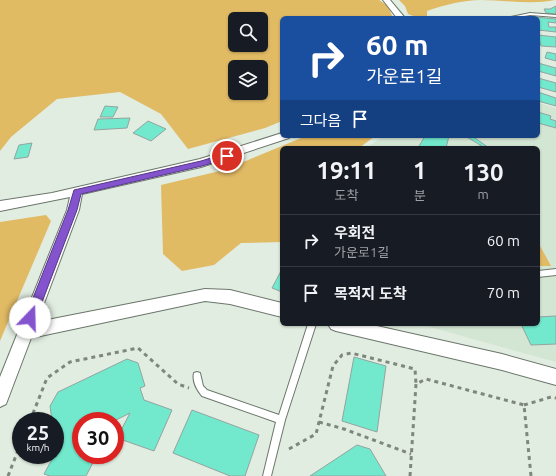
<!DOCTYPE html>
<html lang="ko">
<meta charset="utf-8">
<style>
:root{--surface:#171b24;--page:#20242c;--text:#f1f3f6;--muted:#9ea1a6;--line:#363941}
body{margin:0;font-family:Ubuntu,"Noto Sans KR",sans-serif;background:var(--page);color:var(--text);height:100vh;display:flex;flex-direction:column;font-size:15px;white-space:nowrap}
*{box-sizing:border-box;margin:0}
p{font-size:13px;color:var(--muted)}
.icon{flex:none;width:22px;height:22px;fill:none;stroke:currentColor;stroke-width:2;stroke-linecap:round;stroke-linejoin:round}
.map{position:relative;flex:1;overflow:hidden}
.side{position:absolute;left:280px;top:146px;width:260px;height:180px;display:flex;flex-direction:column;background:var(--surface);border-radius:6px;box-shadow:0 1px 3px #0004}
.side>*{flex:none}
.banner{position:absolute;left:280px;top:16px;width:260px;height:122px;border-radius:6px;box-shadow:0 1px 3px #0004;background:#1a4fa0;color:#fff;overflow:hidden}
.fabs{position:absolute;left:228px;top:12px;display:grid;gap:8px}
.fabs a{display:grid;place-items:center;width:40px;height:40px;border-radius:6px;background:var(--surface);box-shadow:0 1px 3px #0004;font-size:20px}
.speed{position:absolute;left:12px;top:412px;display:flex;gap:8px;font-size:20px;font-weight:700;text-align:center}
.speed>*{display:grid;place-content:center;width:52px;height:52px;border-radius:50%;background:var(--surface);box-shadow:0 1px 3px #0004;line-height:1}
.speed small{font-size:10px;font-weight:400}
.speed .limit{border:6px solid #d22;background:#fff;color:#111}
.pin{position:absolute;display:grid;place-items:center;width:34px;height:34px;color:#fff;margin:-17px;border:2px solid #fff;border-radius:50%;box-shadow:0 1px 4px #0007}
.me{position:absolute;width:44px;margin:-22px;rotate:21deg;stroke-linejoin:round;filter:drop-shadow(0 0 3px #0008)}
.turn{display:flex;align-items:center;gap:14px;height:84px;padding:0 20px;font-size:18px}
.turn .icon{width:52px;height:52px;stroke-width:2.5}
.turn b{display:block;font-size:28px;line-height:34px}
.then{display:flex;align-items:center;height:38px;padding:0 20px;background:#0003;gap:8px;font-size:15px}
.eta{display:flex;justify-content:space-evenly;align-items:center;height:68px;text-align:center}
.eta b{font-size:24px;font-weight:700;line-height:28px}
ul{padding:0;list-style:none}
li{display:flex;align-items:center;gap:12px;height:52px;padding:0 20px;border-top:1px solid var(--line)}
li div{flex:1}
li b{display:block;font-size:15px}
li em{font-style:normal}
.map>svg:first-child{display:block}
.built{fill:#d3e5d3}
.green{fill:#e1ba64;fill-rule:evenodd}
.building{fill:#72e9cd;stroke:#93a49f}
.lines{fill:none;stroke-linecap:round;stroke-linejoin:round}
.lane-casing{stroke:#6c766c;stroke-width:2}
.street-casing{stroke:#6c766c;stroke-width:2}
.path{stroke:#7e867e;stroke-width:3;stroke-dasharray:4 4;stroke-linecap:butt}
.lane{fill:#fff;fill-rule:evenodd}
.street{fill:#fff;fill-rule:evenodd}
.route{fill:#8354cd;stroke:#553785}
</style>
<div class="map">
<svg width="556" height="476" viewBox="0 0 556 476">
<rect width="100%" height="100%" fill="#e1ede1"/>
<path class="built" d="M538 103 556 108V362L419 324H538V148H366L384 136H538Z"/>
<path class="green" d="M0 0H379L388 6 393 18H282V121L265 128 188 149 161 114 120 92 57 99 11 137 0 151ZM235 19H261V45H235ZM235 67H261V93H235Z
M399 0H555C531 5 505 0 481 0 463 0 444 5 427 11V18H419L408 14 405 6Z
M306 136H375L359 148H282V242L241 243 214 265 182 271 163 254 161 185 224 170Z
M46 215 51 221 0 341V222Z
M538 242 551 266H538Z"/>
<path class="building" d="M556 6V14L546 13 544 9H550Z
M535 17 556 19V23L548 22 549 27H556V32L538 30V18Z
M538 35 556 37V47L541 46Z
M547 52 556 54V61L545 58Z
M538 63 556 68V76L538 71Z
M538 78 556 83V92L538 87Z
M538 92 556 98V106L538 101Z
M105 106 118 107 113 117H100Z
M538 112 551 116 550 119 556 121V128L538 123Z
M130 118 127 128 94 130 98 119Z
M148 121 166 129 151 141 133 133Z
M425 136H449L446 148H418Z
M465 136H472L489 148H460L482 146Z
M32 143 28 157 14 159 19 145Z
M282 269V292L272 288Z
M556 316V344L531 345 521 324H538V317Z
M354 357 386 366 377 432 342 421Z
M127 359 138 363 145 386 140 388 144 400 172 410 154 451 117 438 130 413 114 421H81V455H97L86 476H50L44 474 63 439 56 443 55 421H52L50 406 58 392Z
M192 410 259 435 245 476H230L173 453Z
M357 445 370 449 386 476H310Z"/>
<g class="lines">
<g class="lane-casing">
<path id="lane" d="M530 13 556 15V17L530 15 513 18 511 17Z
M556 269V275L538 277V271Z
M308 324H316L285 420 271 476H263L276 422 202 396C197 390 192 381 194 373L197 372 200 373 203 386 207 390 279 415Z"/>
</g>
<g class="street-casing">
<path id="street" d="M383 0H390L405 18H397Z
M282 133V136H290L289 138 201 167 82 194 79 210 37 322 205 289 230 290 282 303V317L230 304 205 301 31 338 6 404 0 407V377L67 210 70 197 0 211V201L52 193 200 159Z
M328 324H368L502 354 556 369V385L502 370 336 331 331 329Z"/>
</g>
<path class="path" d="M524 405 551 397 556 398
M30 421 47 378 70 362 138 348 178 384 189 388
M319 422 344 429 411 454
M289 449 316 434 333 366 342 355 351 353 415 369 416 384
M8 476 21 443
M410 476 416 384 426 379 524 405 531 476"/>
<use href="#lane" class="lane"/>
<use href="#street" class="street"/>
</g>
<path class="route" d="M227 153 231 156 230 158 202 166 81 194 77 210 36 318 34 322 30 323 27 322 25 318 68 210 74 190 201 161Z"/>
</svg>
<div class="fabs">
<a><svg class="icon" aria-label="search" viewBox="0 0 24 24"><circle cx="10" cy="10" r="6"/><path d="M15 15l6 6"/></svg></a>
<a><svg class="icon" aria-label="layers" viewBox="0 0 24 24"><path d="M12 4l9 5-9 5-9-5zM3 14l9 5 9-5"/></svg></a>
</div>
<div class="speed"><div>25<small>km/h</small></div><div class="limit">30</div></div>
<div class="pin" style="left:227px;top:156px;background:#d93025"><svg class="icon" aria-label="arrive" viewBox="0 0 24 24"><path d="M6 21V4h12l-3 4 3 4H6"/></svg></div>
<svg class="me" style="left:30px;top:318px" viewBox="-20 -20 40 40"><circle r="19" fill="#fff"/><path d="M0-13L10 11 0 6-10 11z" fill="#8354cd"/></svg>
<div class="banner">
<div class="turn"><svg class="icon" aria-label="right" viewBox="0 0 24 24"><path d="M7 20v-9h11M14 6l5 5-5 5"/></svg><div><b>60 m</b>가운로1길</div></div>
<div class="then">그다음<svg class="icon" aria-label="arrive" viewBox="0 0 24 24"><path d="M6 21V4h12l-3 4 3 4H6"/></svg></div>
</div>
<section class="side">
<div class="eta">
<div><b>19:11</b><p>도착</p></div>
<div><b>1</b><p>분</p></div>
<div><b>130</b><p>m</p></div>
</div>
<ul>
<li><svg class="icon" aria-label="right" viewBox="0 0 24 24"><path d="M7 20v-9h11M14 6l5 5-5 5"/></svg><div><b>우회전</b><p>가운로1길</p></div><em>60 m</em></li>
<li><svg class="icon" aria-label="arrive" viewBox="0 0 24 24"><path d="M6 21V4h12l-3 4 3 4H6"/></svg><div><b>목적지 도착</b></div><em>70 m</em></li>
</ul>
</section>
</div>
